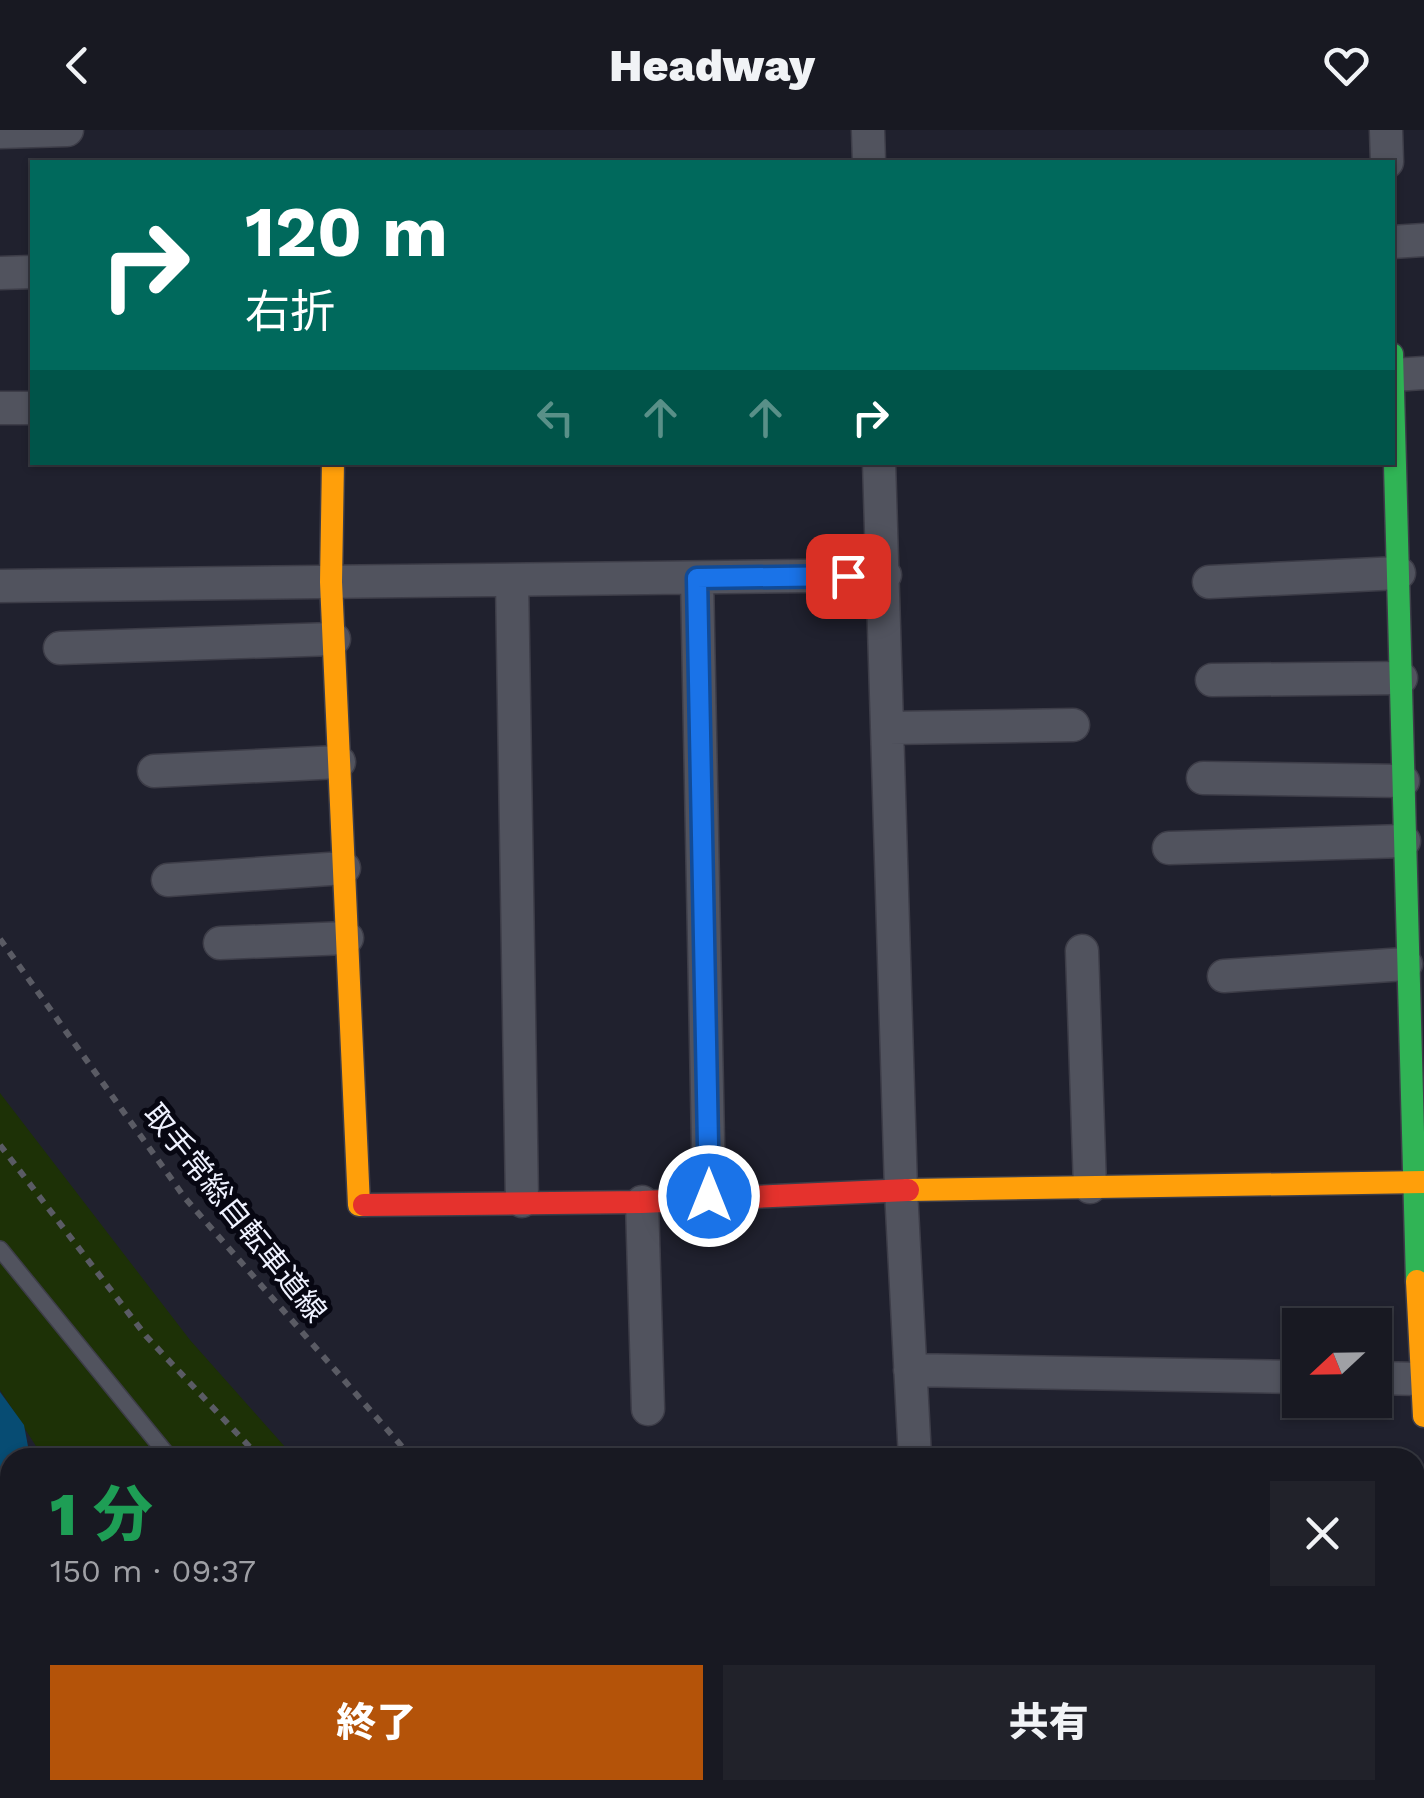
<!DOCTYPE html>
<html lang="ja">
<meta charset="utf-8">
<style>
:root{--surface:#181922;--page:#21222a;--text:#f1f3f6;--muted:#9fa0a5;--line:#363840;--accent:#b45309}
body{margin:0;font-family:"Work Sans","Noto Sans JP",sans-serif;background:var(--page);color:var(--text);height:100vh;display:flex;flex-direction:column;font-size:38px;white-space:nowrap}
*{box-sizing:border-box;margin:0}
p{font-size:32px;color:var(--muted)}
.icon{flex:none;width:55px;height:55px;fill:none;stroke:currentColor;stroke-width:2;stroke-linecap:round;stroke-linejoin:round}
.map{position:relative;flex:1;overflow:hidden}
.drawer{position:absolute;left:0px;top:1318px;width:1425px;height:352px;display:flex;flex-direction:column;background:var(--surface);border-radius:30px 30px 0 0;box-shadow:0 2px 8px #0004,0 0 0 2px var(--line)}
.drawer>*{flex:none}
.banner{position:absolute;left:30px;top:30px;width:1365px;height:305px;border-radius:0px;box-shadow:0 2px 8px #0004,0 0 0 2px var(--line);background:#00695c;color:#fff;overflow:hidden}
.needle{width:65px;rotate:248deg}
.buttons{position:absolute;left:1282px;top:1178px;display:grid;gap:20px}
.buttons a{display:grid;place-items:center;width:110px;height:110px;border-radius:0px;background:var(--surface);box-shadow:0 2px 8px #0004,0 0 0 2px var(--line);font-size:50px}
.pin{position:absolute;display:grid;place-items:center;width:85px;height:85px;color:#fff;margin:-42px;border-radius:20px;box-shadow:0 5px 15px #0006}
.me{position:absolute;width:110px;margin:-55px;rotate:0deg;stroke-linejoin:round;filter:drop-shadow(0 0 8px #0008)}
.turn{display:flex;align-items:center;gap:35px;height:210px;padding:0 50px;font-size:45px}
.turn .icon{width:130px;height:130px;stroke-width:2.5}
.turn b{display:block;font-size:70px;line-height:85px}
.lanes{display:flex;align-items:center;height:95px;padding:0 50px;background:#0003;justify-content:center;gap:50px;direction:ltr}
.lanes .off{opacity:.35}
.round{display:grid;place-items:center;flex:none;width:105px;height:105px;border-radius:0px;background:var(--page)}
.overview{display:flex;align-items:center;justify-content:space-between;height:170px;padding:0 50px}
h1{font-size:60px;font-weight:800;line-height:75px;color:#1e9e55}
.button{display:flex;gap:20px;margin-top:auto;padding:20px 50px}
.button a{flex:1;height:115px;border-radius:0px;background:var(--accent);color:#fff;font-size:40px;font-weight:800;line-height:115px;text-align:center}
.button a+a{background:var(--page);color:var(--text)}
header{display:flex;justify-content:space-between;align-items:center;height:130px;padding:0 50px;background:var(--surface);font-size:45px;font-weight:800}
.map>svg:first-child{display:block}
.green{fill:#1d3106}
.water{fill:#074c73}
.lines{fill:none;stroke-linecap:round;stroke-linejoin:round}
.lane-casing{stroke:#3d3d48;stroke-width:18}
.street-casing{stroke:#3d3d48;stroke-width:35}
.fast-casing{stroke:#3d3d48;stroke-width:25}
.slow-casing{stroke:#3d3d48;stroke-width:25}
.jam-casing{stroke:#3d3d48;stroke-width:25}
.path{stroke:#5a5b64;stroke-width:6;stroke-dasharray:8 8;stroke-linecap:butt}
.lane{stroke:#51535e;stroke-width:15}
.street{stroke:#51535e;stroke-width:32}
.fast{stroke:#30b455;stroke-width:22}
.slow{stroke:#ff9f0a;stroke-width:22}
.jam{stroke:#e5322d;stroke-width:22}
.route-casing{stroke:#114b97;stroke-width:25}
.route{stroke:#1a73e8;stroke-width:18}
.labels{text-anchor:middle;stroke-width:10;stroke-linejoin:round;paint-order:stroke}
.street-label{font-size:30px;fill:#eef1fe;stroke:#070712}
</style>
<header><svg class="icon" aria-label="back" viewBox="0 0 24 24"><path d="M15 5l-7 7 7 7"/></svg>Headway<svg class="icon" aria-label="heart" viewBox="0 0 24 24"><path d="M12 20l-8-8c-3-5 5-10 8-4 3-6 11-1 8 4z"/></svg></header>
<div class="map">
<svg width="1424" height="1668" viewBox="0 0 1424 1668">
<rect width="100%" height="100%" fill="#20212e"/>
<path class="green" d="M0 963 190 1210 294 1327H43L0 1260Z
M192 1660H589L597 1668H196Z"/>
<path class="water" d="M0 1262 24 1295 30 1327 10 1328V1660H139L142 1668H0Z"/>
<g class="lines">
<g class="lane-casing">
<path id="lane" d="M0 1119 170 1328
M467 1660 474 1668"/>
</g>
<g class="street-casing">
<path id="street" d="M868 0 869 32
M1386 0 1387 32
M0 2 67 0
M1392 112 1424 110
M0 143 32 142
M1393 245 1424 243
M0 278H32
M879 332 901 1060 915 1328
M697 448 709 1065
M512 450 522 1071
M1209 452 1399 443
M0 456 885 445
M60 518 334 509
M1212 550 1401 548
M889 598 1073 595
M154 641 339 632
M1203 648 1403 651
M1169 718 1404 711
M168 750 344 738
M220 813 347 808
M1082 821 1090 1057
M1224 846 1406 834
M642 1072 648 1279
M910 1240 1300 1247
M1375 1248 1420 1249
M1415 1444H1424
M1415 1618H1424
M931 1660 932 1668"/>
</g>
<g class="fast-casing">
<path id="fast" d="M1392 224 1417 1151"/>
</g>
<g class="slow-casing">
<path id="slow" d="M333 332 331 452 359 1075H364
M908 1060 1424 1052
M1417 1151 1424 1286"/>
</g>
<g class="jam-casing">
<path id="jam" d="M364 1075 642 1072 908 1060"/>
</g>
<path class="path" d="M0 809 185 1068 412 1328
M0 1015 146 1206 260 1328
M573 1660 580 1668
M719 1660 727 1668"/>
<use href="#lane" class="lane"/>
<use href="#street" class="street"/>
<use href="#fast" class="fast"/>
<use href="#slow" class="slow"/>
<use href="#jam" class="jam"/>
</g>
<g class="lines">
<g class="route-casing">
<path id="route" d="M709 1066 697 448 848 446"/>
</g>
<use href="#route" class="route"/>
</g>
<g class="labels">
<g class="street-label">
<text transform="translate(235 1083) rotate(51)" y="10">取手常総自転車道線</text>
</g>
</g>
</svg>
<div class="buttons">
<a><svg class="needle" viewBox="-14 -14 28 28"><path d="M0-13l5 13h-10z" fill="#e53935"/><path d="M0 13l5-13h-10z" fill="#9fa0a5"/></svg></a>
</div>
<div class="pin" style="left:848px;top:446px;background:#d93025"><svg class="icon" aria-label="arrive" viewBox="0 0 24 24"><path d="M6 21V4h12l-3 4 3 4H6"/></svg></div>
<svg class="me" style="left:709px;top:1066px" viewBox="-20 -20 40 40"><circle r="17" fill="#1a73e8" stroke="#fff" stroke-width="3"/><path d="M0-11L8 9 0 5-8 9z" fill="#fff"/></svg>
<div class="banner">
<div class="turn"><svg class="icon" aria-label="right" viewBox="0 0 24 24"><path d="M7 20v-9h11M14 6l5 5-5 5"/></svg><div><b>120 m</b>右折</div></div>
<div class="lanes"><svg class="icon off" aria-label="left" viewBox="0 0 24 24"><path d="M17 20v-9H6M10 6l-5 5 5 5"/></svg><svg class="icon off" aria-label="ahead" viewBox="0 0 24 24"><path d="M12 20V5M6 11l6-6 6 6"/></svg><svg class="icon off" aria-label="ahead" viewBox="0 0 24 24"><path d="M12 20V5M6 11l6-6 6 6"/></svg><svg class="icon" aria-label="right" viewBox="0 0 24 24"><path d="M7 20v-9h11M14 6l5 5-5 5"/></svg></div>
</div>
<section class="drawer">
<div class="overview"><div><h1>1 分</h1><p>150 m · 09:37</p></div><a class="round"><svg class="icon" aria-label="close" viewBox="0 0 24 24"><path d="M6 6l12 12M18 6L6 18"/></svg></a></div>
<div class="button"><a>終了</a><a>共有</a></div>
</section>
</div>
